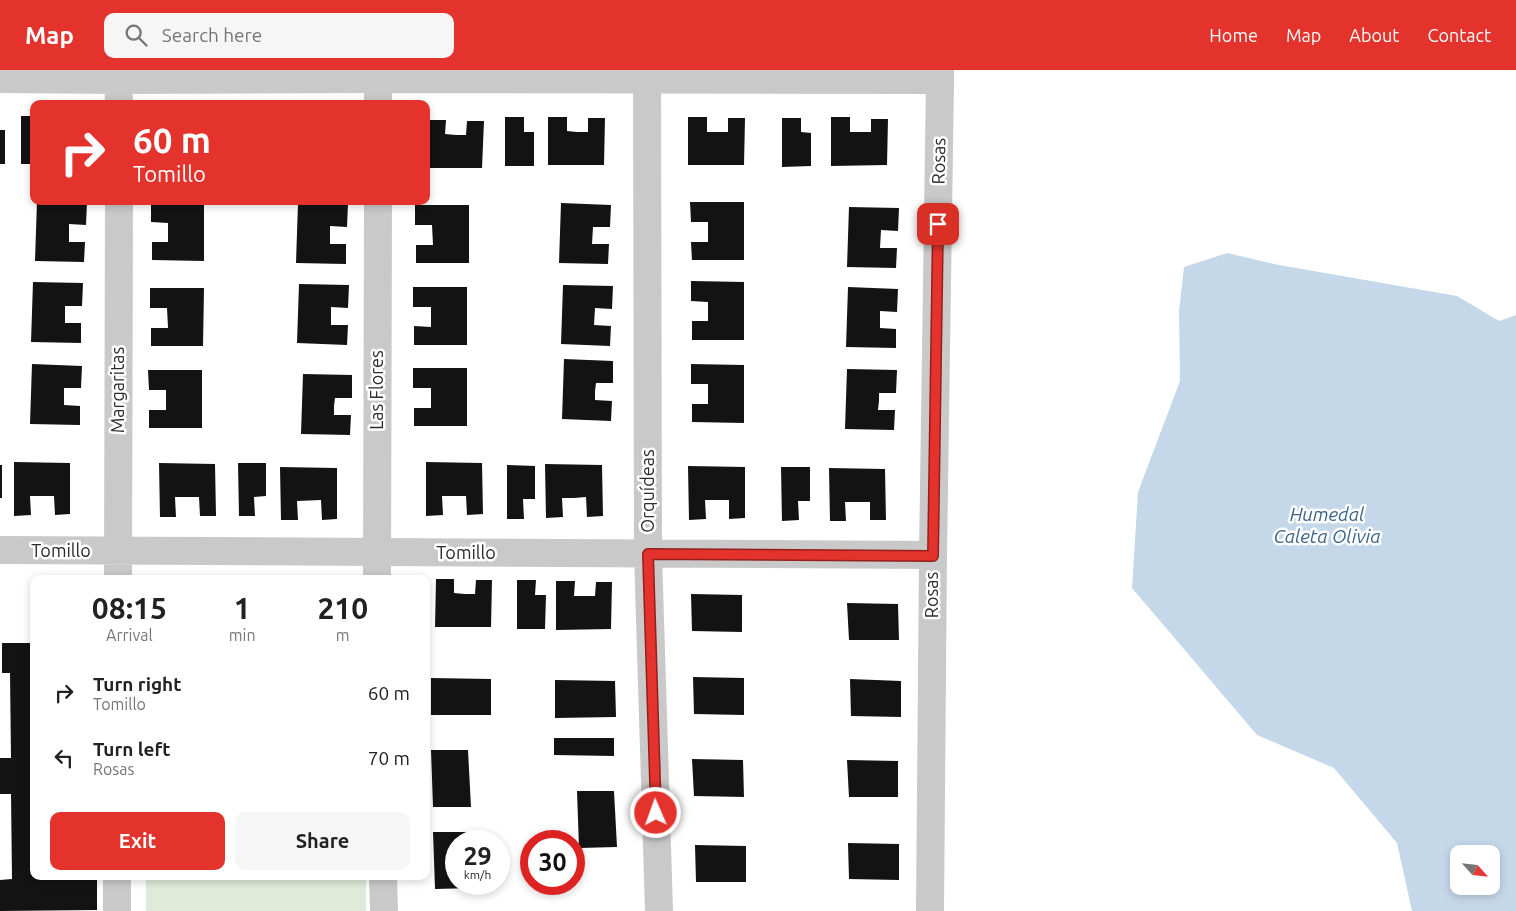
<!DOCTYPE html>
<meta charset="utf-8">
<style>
:root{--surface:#fff;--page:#f6f6f6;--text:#222;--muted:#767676;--accent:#e4322d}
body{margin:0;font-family:Ubuntu,sans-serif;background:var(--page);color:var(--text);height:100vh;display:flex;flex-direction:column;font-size:19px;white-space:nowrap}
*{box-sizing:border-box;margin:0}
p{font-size:16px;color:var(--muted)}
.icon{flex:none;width:28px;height:28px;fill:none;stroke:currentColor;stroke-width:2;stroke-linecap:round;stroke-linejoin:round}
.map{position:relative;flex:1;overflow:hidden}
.side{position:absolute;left:30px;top:505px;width:400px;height:305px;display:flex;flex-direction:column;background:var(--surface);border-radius:10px;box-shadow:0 2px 8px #0003}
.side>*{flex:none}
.guide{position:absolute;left:30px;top:30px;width:400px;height:105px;border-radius:10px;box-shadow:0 2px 8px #0003;background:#e4322d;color:#fff;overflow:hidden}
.needle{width:32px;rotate:117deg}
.controls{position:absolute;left:1450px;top:775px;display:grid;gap:10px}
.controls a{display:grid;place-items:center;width:50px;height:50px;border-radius:10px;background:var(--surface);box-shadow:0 2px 8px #0003;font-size:25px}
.speed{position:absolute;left:445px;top:760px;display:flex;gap:10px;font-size:25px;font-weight:700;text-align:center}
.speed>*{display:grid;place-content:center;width:65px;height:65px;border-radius:50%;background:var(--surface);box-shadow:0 2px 8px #0003;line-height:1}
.speed small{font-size:12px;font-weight:400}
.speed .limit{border:8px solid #d22;background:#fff;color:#111}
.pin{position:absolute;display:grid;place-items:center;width:42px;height:42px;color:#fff;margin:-21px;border-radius:10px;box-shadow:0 2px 8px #0006}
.me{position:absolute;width:55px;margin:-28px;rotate:358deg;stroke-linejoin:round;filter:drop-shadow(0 0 4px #0008)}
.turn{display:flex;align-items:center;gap:18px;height:105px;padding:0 20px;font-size:22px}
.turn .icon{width:65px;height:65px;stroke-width:2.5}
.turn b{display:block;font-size:35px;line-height:42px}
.eta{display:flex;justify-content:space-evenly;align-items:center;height:85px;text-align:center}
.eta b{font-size:30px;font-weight:700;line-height:35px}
.action{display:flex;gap:10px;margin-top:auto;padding:10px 20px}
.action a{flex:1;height:58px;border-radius:10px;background:var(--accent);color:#fff;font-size:20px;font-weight:700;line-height:58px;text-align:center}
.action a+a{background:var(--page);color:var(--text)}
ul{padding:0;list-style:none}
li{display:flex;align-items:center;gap:15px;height:65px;padding:0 20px}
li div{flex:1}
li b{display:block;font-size:19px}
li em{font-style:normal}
header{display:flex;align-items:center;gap:30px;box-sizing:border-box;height:70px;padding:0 25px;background:var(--accent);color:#fff}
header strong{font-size:24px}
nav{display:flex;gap:28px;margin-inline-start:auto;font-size:18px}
.search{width:350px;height:45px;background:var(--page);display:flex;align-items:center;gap:12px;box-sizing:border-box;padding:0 18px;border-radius:10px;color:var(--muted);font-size:19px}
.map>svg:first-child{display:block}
.green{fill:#e0ead9}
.water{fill:#c5d8ea;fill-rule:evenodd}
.building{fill:#131313}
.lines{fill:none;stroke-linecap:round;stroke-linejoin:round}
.minor{stroke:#c9c9c9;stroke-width:28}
.tertiary{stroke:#c9c9c9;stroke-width:28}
.route-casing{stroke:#94201d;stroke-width:12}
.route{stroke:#e4322d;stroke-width:9}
.labels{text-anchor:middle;stroke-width:5;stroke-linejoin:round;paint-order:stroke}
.street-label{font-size:18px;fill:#2c2c2c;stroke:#fff}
.water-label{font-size:19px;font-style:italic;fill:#3b658d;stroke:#fff}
</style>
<header>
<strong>Map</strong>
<div class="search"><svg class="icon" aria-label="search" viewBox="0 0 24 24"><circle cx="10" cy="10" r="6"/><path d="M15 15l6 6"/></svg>Search here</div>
<nav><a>Home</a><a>Map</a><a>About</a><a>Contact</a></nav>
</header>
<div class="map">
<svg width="1516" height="841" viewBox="0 0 1516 841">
<rect width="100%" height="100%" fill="#fff"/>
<path class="green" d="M146 806H366V841H146Z"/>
<path class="water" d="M1227 183 1279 195 1457 226 1499 251 1516 245V841H1412L1397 773 1334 698 1257 665 1132 518 1138 422 1180 311 1179 241 1184 197ZM1459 784H1491V816H1459Z"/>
<path class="building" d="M21 46H34V94H21Z
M505 47H524V62H534V96H505Z
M548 47H567V61L577 62H588V48H605L604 95H548Z
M688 47H707V62H728V48H745L744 95H688Z
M831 47H850V62H871V49H888L887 95 831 96Z
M782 48H801V62L811 63V96L782 97Z
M427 50H446L445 64 456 65H466L467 51H484L482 98H426Z
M0 60H5V94H0Z
M37 131 87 132 86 155 69 154V172H85L84 192 35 191Z
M151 132H204V191L152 190V172H168V153L151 152Z
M690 132H744V190H692L691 172H708V152H691Z
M298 133 348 134 347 157 330 156V174H346V194L296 193Z
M561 133 611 135 610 157H593L592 174H609L608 194 559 193Z
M415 135H469V193H416V175H433L432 155H415Z
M849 137 899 138 898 161 881 160 880 178H897L896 198 847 197Z
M691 211 744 212V270H692V251H708V232L691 231Z
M33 212 83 213 82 236H65V253H81V273L31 272Z
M299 214 349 215 348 238 331 237V255H348L347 275 297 273Z
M563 215 613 216 612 239 595 238 594 255 611 256 610 276 561 274Z
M413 217H467V275H414V256L431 257V237H413Z
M848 217 898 219 897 242 880 241V258L896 259V278L846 277Z
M150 218H204L203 276H151V258H168L167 238H150Z
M564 289 613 291V313H596L595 321V330L612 331 611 351 562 349Z
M32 294 82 296 81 318H64V335L80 336V355L30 354Z
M691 294 744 295V353L692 352V334H708V314H691Z
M413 298H467V356H414V338H431V318H413Z
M847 299 897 300 896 323H879V331L878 340H895L894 360 845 359Z
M148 300H202V358H149V340H166V320H149Z
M303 304 352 305V328H335L334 336V345H351L350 365 301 364Z
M14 392 70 393V444L55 445 54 426H30L31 445 14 446Z
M426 392 482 393 483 444 467 445 466 426H442L443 445 426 446Z
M159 393 215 394 216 446H200L199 427H175L176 447H160Z
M238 393H266V426L254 427 255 446H239Z
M545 394 602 395 603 446 587 447 586 427 574 428H562L563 447 546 448Z
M0 395H2V428H0Z
M507 395 535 396V429H523L524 449H507Z
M688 396 745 397V448L729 449V430H705L706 449 689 450Z
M280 397 337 398V449L322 450 321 430 297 431 298 450H281Z
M781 397H810V431H798L799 450 782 451Z
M829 398 885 399 886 450H870V432H845L846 451H830Z
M436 509H454V523L465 524H475L476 510H492L491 557H435Z
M517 510H536L535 525H546L545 559H517Z
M556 511H575L574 526H595L596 512H612L611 559 556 560Z
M691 524 742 525V562L692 561Z
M847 533 898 534 899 570H849Z
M2 573H34V806H92V810H97V840L0 841V810L12 809 11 724H0V688H11L10 603H2Z
M693 607 744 608V645L694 644Z
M431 608 491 609V645H431Z
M850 609 901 611V647L851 646Z
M555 610 615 611 616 647 555 648Z
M554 668H614V686L554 685Z
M431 680H468L471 737H433Z
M692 689 743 690 744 727 694 726Z
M847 690 898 691V727H849Z
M577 721H614L617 777 579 778Z
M433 762H470V771H456V814H473V818L435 819Z
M848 773 899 774V810L849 809Z
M695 775 746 776V812H696Z"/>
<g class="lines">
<path class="minor" d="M118 0 119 34
M647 0 648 484 659 841
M0 9 118 10 378 9V0
M0 480 933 485
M118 509 119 131
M117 841V806
M930 841 933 485 940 10"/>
<path class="tertiary" d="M378 34V9L940 10V0
M377 509 378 131
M383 806 384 841"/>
</g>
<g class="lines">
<g class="route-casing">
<path id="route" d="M656 743 648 484 933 486 938 154"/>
</g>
<use href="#route" class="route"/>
</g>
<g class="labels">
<g class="street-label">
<text transform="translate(939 91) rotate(-89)" y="6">Rosas</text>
<text transform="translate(118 320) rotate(-90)" y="6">Margaritas</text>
<text transform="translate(377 320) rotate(-90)" y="6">Las Flores</text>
<text transform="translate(648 421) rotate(-90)" y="6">Orquídeas</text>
<text x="61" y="487">Tomillo</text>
<text x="466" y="489">Tomillo</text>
<text transform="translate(932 525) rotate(-90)" y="6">Rosas</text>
</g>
<g class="water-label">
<text x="1327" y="451">Humedal<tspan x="1327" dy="22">Caleta Olivia</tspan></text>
</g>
</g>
</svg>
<div class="controls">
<a><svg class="needle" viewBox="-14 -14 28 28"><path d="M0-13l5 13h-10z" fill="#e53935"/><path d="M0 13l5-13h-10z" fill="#767676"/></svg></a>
</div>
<div class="speed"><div>29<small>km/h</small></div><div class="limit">30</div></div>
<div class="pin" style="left:938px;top:154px;background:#d93025"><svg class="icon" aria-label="arrive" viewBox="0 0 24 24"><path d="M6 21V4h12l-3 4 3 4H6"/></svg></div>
<svg class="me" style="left:656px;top:743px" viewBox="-20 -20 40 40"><circle r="17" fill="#e4322d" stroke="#fff" stroke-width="3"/><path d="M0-11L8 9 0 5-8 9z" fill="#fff"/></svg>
<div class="guide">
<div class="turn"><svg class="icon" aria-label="right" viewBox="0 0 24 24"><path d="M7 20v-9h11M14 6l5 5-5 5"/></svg><div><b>60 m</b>Tomillo</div></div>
</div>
<section class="side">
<div class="eta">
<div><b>08:15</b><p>Arrival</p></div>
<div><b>1</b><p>min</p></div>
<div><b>210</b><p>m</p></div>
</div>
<ul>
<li><svg class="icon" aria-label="right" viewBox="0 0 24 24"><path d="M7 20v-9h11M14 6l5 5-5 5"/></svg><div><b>Turn right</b><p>Tomillo</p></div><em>60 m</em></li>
<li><svg class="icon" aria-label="left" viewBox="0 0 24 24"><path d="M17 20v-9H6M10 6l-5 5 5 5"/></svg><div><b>Turn left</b><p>Rosas</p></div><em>70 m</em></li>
</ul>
<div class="action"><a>Exit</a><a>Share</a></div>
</section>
</div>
